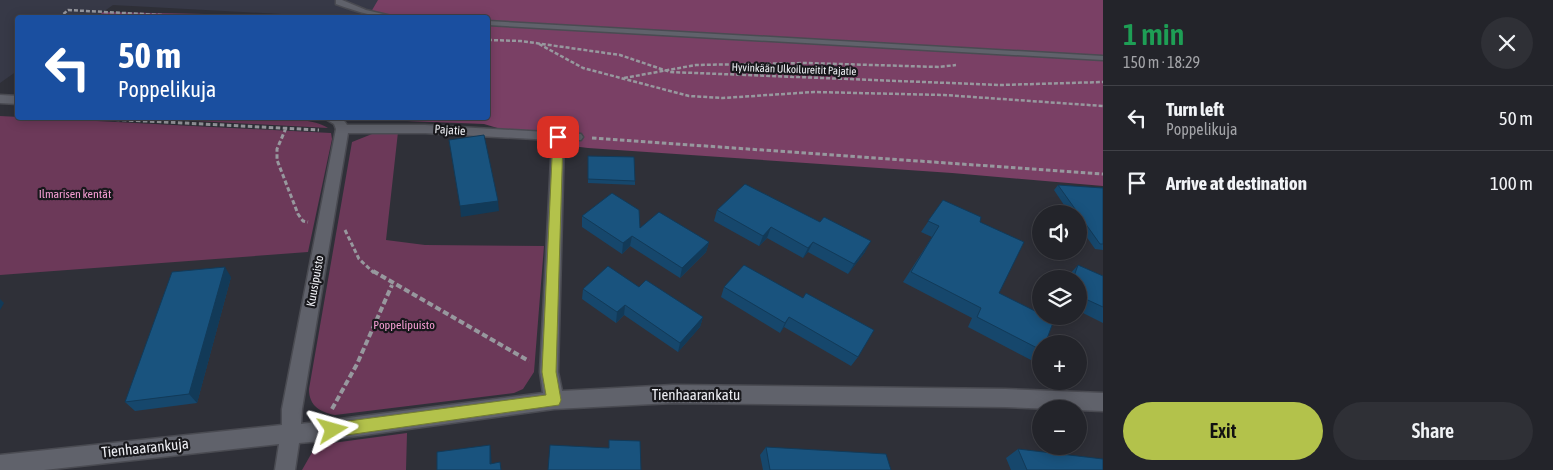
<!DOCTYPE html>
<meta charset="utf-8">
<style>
:root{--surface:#23242a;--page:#2f3036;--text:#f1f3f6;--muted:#a3a4a8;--line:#404147;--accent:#b3c24b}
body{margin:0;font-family:"Asap Condensed",sans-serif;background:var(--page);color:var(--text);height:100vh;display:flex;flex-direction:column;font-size:19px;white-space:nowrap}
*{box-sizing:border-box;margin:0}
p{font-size:16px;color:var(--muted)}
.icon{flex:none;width:28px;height:28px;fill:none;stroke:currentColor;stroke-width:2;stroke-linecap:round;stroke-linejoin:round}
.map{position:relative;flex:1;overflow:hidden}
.details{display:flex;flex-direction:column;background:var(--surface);width:450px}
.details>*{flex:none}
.hud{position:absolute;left:15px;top:15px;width:475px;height:105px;border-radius:5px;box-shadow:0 2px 12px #0003,0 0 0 1px var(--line);background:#1a4fa0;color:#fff;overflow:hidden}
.tools{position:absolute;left:1032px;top:205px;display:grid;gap:10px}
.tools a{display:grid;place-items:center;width:55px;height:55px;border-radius:50%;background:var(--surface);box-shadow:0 2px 12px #0003,0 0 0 1px var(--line);font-size:25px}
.pin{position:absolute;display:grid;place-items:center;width:42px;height:42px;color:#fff;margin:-21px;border-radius:10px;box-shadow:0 2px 8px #0006}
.me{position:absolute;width:55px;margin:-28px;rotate:82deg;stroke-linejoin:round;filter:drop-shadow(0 0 4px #0008)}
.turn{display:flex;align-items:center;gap:18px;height:105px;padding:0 20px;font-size:22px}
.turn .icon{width:65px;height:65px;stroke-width:2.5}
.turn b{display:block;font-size:35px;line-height:42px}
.round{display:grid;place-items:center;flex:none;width:52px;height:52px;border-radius:26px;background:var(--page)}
.headline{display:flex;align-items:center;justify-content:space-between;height:85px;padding:0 20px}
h1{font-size:30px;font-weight:600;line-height:38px;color:#1e9e55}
.primary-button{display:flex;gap:10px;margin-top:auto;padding:10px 20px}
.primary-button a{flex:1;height:58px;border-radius:30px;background:var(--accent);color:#111;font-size:20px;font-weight:600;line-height:58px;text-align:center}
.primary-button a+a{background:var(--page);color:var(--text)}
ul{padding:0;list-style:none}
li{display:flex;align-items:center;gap:15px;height:65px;padding:0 20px;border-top:1px solid var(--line)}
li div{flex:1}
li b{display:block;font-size:19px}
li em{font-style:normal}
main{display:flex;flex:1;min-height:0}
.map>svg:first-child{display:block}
.built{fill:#373947}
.green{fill:#6c3959}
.forest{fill:#7a4065}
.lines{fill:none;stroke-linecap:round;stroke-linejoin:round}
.lane-casing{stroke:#4a4b52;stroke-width:3}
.street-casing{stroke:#4a4b52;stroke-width:3}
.path-far2{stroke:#97989e;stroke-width:2.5;stroke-dasharray:4 2;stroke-linecap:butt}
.path-far1{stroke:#97989e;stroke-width:3;stroke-dasharray:4.5 2.5;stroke-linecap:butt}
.path{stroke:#97989e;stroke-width:4;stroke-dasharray:6 3;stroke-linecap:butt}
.lane{fill:#60626b;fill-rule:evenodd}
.street{fill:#60626b;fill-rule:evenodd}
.wall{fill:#16476c}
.shaded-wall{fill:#123a58}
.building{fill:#19537e;stroke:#123a58}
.route{fill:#b3c24b;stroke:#747e31}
.labels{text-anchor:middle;stroke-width:4.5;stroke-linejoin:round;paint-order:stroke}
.far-street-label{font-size:11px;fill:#edeef3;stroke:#18181c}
.street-label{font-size:12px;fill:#edeef3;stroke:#18181c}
.park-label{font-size:12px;fill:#f69ed4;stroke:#18181c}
.near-street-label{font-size:15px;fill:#edeef3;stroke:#18181c}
</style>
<main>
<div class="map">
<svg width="1103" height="470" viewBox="0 0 1103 470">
<rect width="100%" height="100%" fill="#2f3038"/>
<path class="built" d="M0 0H1103L488 18 335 17 113 5 96 17 18 18 17 71 0 83Z"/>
<path class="green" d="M0 116 331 133 332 139 308 252 0 275Z
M139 118C183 117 227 117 271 119 289 120 312 118 328 128Z
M377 132H398L386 240 425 245 544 246 534 372 523 389 514 393 335 415C320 412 309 406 309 389L352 142Z
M407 433 406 470H302L314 449 325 444Z"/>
<path class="forest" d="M378 0H1103V186L952 173 588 148 548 143 484 124 355 119 353 118H488V18H96L103 12 368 17Z"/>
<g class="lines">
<g class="lane-casing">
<path id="lane" d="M336 0H342L366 10 400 18C377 18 358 12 336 4Z
M488 21 1103 56V60L488 25Z"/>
</g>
<g class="street-casing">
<path id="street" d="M0 95 18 96V104L0 103Z
M324 118C333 117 342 116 347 125H425L581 134 583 137 581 140H564L558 372 562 391 673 385 1005 389 1103 393V411L1005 407 673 403 554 409 321 441 299 443 295 470H275L279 444 44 470H0V455L282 425V409L336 129 334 124ZM348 133H425L552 140 540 372 543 393 301 424 302 409Z"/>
</g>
<path class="path-far2" d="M59 18 68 10 217 18
M488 40 521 41 620 55 670 72 1000 85 1103 82
M539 44 583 68 689 96 723 98 814 92 944 95 1103 106
M624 78 696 65 806 63 939 67 956 65
M85 118 112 119"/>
<path class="path-far1" d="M87 118 319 130
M286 128 277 149V160L298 214 303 221 308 222
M592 138 1103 174
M345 230 359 259 374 273"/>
<path class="path" d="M373 271 529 361
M332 409 357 364 392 285"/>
<use href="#lane" class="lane"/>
<use href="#street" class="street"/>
</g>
<path class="wall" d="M588 156 635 181V185L588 183Z
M1058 185 1103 188V250L1095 249 1079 226V214H1070L1054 190Z
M943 200 980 222 999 293 1041 344V352L1031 360 968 327 972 318 903 282 932 237 921 232Z
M717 210 865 252 848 274 808 252 803 258 767 238 759 246 714 221Z
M582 216 640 228 709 242 706 252 680 278 630 246 622 254 582 227Z
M744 265 858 357 851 366 784 327 780 333 721 297 724 287Z
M1078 265 1103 276V323L1079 311V279H1067L1068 276Z
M231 277 197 403 135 411 125 402Z
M639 287 703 317 700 327 678 352 624 315 616 323 582 299 583 289Z
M766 447 891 470H763L760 455Z
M1018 449 1103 470H1011L1006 458Z"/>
<path class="shaded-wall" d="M498 201 499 211 461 217 460 206Z
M771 227 767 238 759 246 763 236Z
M632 236 630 246 622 254 623 243Z
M871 241 865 252 848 274 854 264Z
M709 242 706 252 680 278 682 268Z
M813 242 808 252 803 258 808 248Z
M225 267 231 277 197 403 189 394Z
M0 299 4 303 0 310Z
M625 305 624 315 616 323 617 312Z
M703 317 700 327 678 352 680 343Z
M789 317 784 327 780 333 785 323Z
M490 445 491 453 492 470 490 464Z"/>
<path class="building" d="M484 135 498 201 460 206 449 140Z
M588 156 634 157 635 181 588 179Z
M745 184 820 222 824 217 871 241 854 264 813 242 808 248 771 227 763 236 717 210Z
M1058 185 1103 188V244H1100Z
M612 193 639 210 640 228 659 212 709 242 682 268 632 236 623 243 582 216Z
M943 200 981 217 980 222 1024 242 999 293 1041 314V316H1047L1054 320 1045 344H1041V350L977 317 981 308 911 272 939 226 928 221Z
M744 265 803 298 806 293 874 330 858 357 789 317 785 323 724 287Z
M1078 265 1103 276V307L1079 296V279H1073Z
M608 266 639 287 646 280 703 317 680 343 625 305 617 312 583 289Z
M225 267 189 394 125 402 172 272Z
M609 440 640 441 641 470H548L550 445 609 448Z
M490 445V464L500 462 501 470H437V452Z
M766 447 886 454 891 470H770Z
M1018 449 1103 459V470H1027Z"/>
<path class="route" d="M558 134 563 137 556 372 561 400 559 405 333 437 328 435 325 430 328 425 333 423 546 395 542 372 553 137Z"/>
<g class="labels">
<g class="far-street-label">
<text transform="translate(794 69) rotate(2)" y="4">Hyvinkään Ulkoilureitit Pajatie</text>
</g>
<g class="street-label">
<text transform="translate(450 130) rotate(4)" y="4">Pajatie</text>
<text transform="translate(315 281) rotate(-80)" y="4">Kuusipuisto</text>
</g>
<g class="park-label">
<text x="75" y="198">Ilmarisen kentät</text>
<text x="404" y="329">Poppelipuisto</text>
</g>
<g class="near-street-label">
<text x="696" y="400">Tienhaarankatu</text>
<text transform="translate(145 448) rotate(-6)" y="5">Tienhaarankuja</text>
</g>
</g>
</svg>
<div class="tools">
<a><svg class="icon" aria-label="sound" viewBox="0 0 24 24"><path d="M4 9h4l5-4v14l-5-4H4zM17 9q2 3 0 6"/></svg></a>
<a><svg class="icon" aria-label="layers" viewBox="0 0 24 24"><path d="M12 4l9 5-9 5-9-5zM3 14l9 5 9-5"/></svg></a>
<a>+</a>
<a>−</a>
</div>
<div class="pin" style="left:558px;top:137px;background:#d93025"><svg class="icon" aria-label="arrive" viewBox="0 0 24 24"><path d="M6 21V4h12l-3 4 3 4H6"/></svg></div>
<svg class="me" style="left:333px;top:430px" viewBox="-20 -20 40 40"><path d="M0-17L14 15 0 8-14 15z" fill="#b3c24b" stroke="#fff" stroke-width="4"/></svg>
<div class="hud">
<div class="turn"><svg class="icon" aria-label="left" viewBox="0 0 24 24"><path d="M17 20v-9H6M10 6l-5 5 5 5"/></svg><div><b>50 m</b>Poppelikuja</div></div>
</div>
</div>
<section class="details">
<div class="headline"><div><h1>1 min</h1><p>150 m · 18:29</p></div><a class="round"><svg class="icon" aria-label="close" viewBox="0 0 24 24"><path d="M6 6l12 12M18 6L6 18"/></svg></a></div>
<ul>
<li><svg class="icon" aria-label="left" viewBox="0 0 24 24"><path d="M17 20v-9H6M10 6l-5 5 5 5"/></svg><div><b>Turn left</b><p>Poppelikuja</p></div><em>50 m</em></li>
<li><svg class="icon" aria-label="arrive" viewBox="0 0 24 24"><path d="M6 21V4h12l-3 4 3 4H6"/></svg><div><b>Arrive at destination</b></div><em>100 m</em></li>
</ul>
<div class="primary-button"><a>Exit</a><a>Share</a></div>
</section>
</main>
